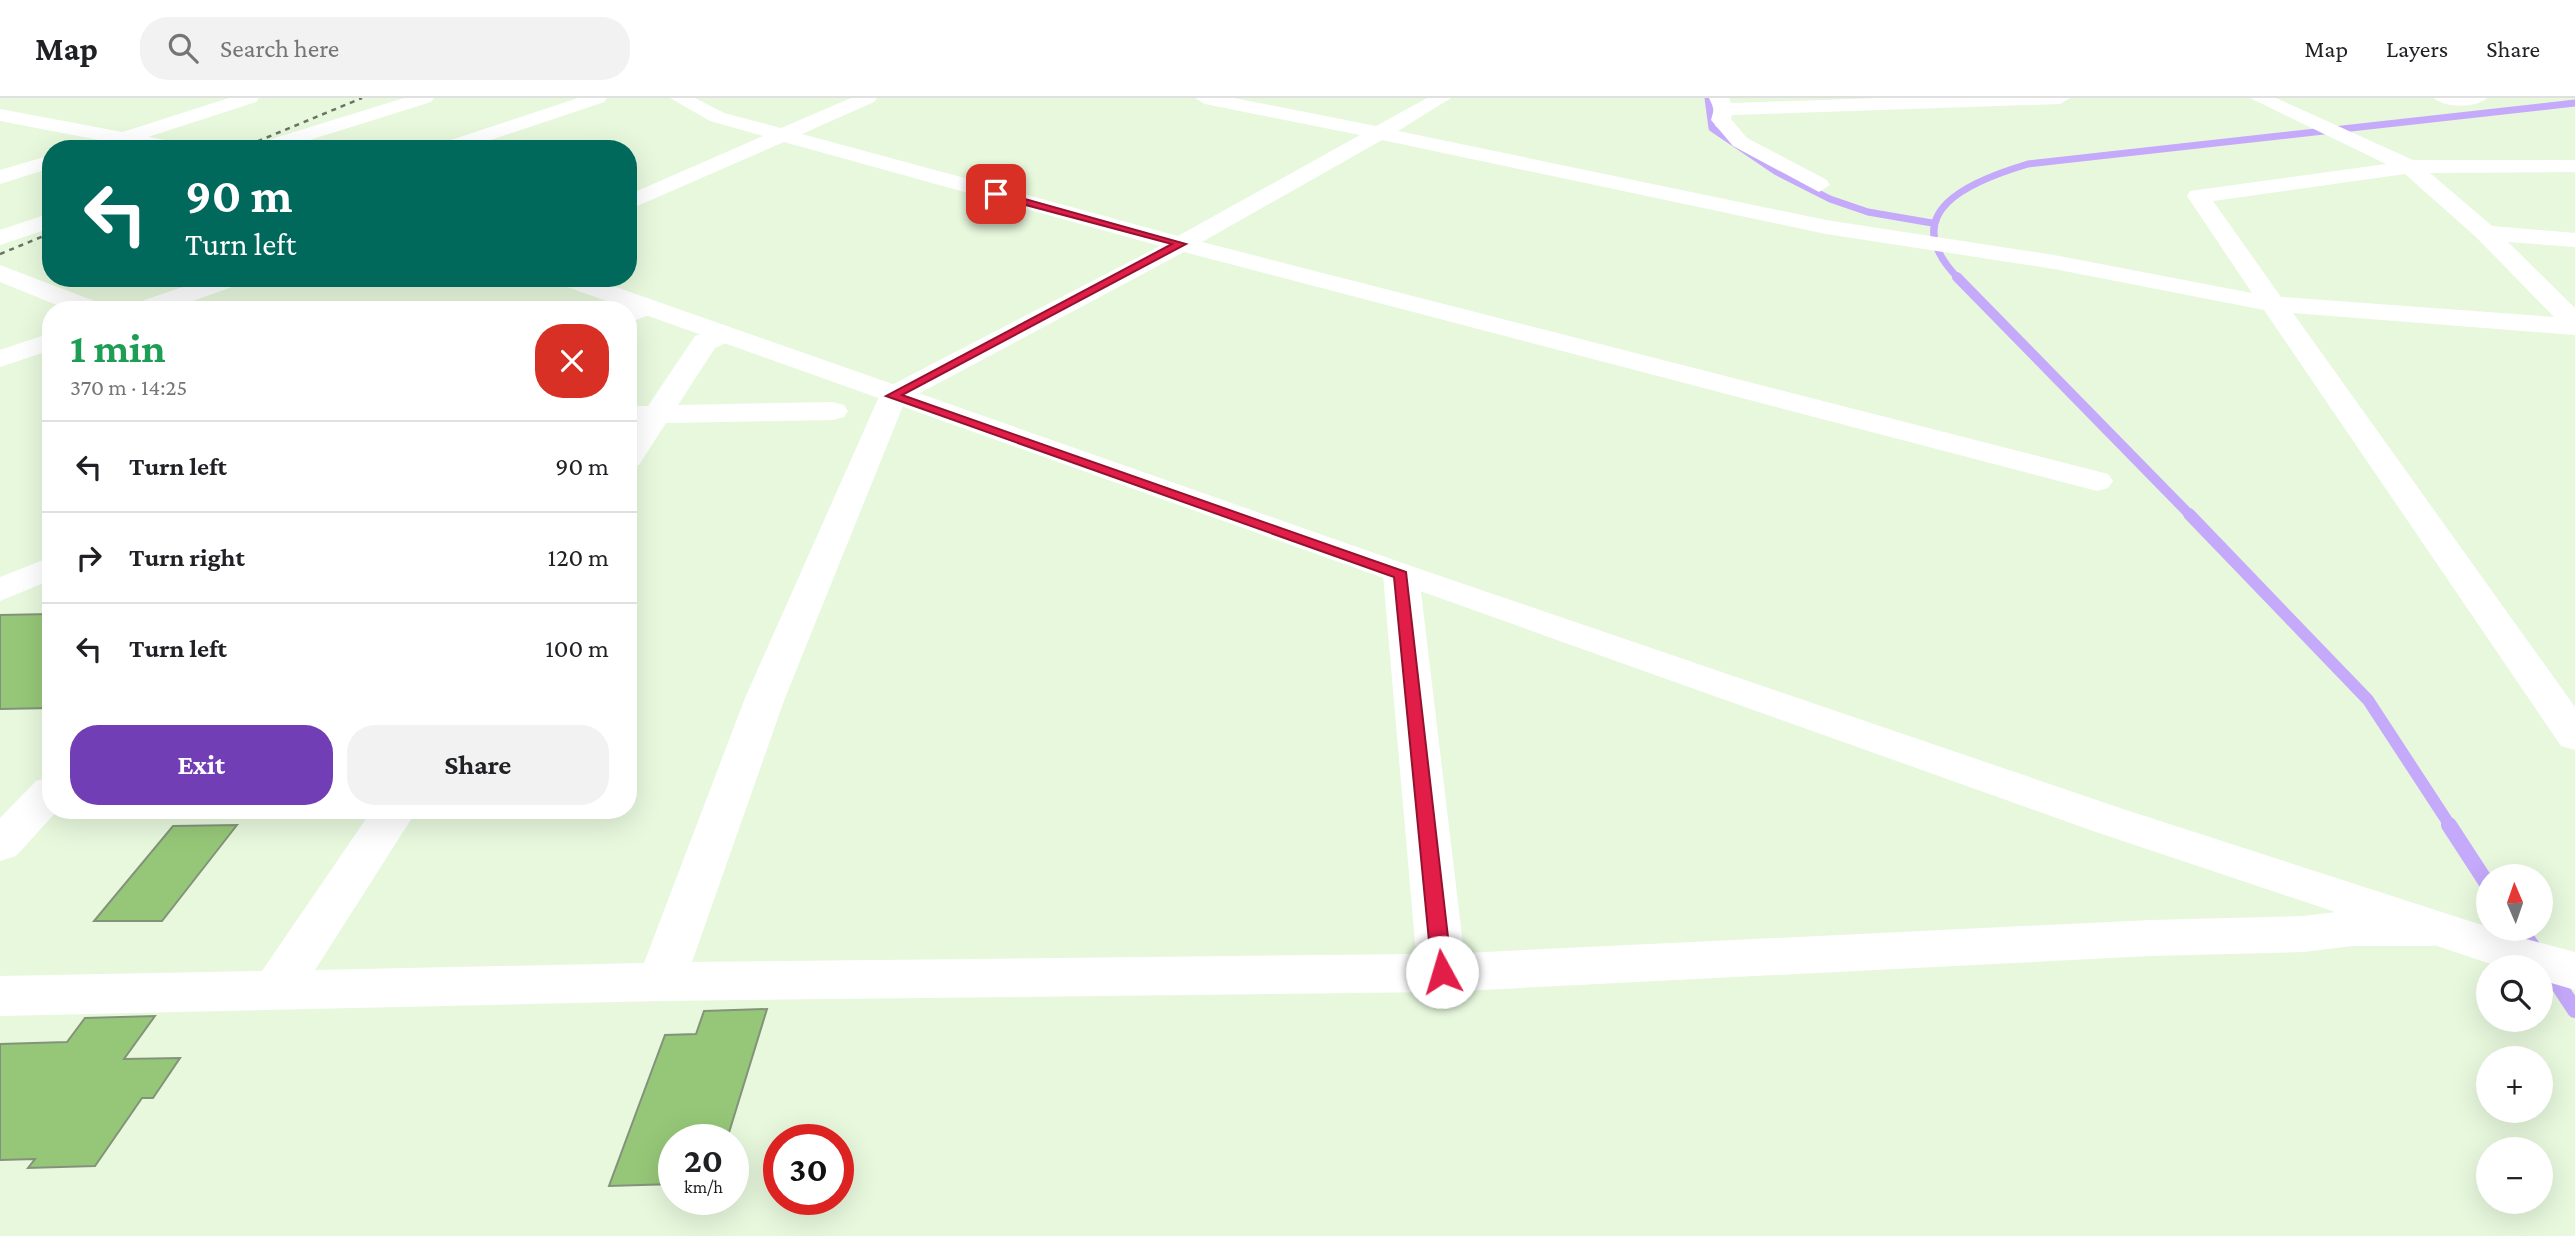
<!DOCTYPE html>
<meta charset="utf-8">
<style>
:root{--surface:#fff;--page:#f2f2f2;--text:#202124;--muted:#757577;--line:#e0e0e0;--accent:#723eb6}
body{margin:0;font-family:"Crimson Pro",serif;background:var(--page);color:var(--text);height:100vh;display:flex;flex-direction:column;font-size:26px;white-space:nowrap}
*{box-sizing:border-box;margin:0}
p{font-size:23px;color:var(--muted)}
.icon{flex:none;width:38px;height:38px;fill:none;stroke:currentColor;stroke-width:2;stroke-linecap:round;stroke-linejoin:round}
.map{position:relative;flex:1;overflow:hidden}
.panel{position:absolute;left:42px;top:203px;width:595px;height:518px;display:flex;flex-direction:column;background:var(--surface);border-radius:28px;box-shadow:0 7px 28px #0002}
.panel>*{flex:none}
.banner{position:absolute;left:42px;top:42px;width:595px;height:147px;border-radius:28px;box-shadow:0 7px 28px #0002;background:#00695c;color:#fff;overflow:hidden}
.needle{width:46px;rotate:358deg}
.tools{position:absolute;left:2476px;top:766px;display:grid;gap:14px}
.tools a{display:grid;place-items:center;width:77px;height:77px;border-radius:50%;background:var(--surface);box-shadow:0 7px 28px #0002;font-size:35px}
.speed{position:absolute;left:658px;top:1026px;display:flex;gap:14px;font-size:35px;font-weight:700;text-align:center}
.speed>*{display:grid;place-content:center;width:91px;height:91px;border-radius:50%;background:var(--surface);box-shadow:0 7px 28px #0002;line-height:1}
.speed small{font-size:18px;font-weight:400}
.speed .limit{border:10px solid #d22;background:#fff;color:#111}
.pin{position:absolute;display:grid;place-items:center;width:60px;height:60px;color:#fff;margin:-30px;border-radius:14px;box-shadow:0 4px 10px #0006}
.me{position:absolute;width:77px;margin:-38px;rotate:354deg;stroke-linejoin:round;filter:drop-shadow(0 0 5px #0008)}
.turn{display:flex;align-items:center;gap:24px;height:147px;padding:0 28px;font-size:32px}
.turn .icon{width:91px;height:91px;stroke-width:2.5}
.turn b{display:block;font-size:49px;line-height:60px}
.round{display:grid;place-items:center;flex:none;width:74px;height:74px;border-radius:28px;background:var(--page)}
.overview{display:flex;align-items:center;justify-content:space-between;height:119px;padding:0 28px}
h1{font-size:42px;font-weight:700;line-height:52px;color:#1e9e55}
.button{display:flex;gap:14px;margin-top:auto;padding:14px 28px}
.button a{flex:1;height:80px;border-radius:28px;background:var(--accent);color:#fff;font-size:28px;font-weight:700;line-height:80px;text-align:center}
.button a+a{background:var(--page);color:var(--text)}
ul{padding:0;list-style:none}
li{display:flex;align-items:center;gap:21px;height:91px;padding:0 28px;border-top:2px solid var(--line)}
li div{flex:1}
li b{display:block;font-size:26px}
li em{font-style:normal}
header{display:flex;align-items:center;gap:42px;box-sizing:border-box;height:98px;padding:0 35px;background:var(--surface);border-bottom:2px solid var(--line)}
header strong{font-size:33px}
nav{display:flex;gap:38px;margin-inline-start:auto;font-size:24px}
.search{width:490px;height:63px;background:var(--page);display:flex;align-items:center;gap:18px;box-sizing:border-box;padding:0 24px;border-radius:28px;color:var(--muted);font-size:26px}
.map>svg:first-child{display:block}
.lines{fill:none;stroke-linecap:round;stroke-linejoin:round}
.stream-far3{stroke:#c5a9fb;stroke-width:7}
.stream-far2{stroke:#c5a9fb;stroke-width:10}
.stream-far1{stroke:#c5a9fb;stroke-width:12}
.stream{stroke:#c5a9fb;stroke-width:16}
.building{fill:#96c778;stroke:#83937b;stroke-width:2}
.minor{fill:#fff;fill-rule:evenodd}
.tertiary{fill:#fff;fill-rule:evenodd}
.rail{stroke:#6a7464;stroke-width:2.5;stroke-dasharray:5 5;stroke-linecap:butt}
.route{fill:#e11d48;stroke:#92132f;stroke-width:2}
</style>
<header>
<strong>Map</strong>
<div class="search"><svg class="icon" aria-label="search" viewBox="0 0 24 24"><circle cx="10" cy="10" r="6"/><path d="M15 15l6 6"/></svg>Search here</div>
<nav><a>Map</a><a>Layers</a><a>Share</a></nav>
</header>
<div class="map">
<svg width="2575" height="1138" viewBox="0 0 2575 1138">
<rect width="100%" height="100%" fill="#e7f8dd"/>
<g class="lines">
<path class="stream-far3" d="M1708 0 1712 30 1777 74 1830 101 1868 114 1932 125
M1959 181C1893 114 1971 83 2028 66L2575 5"/>
<path class="stream-far2" d="M1957 179 2191 418"/>
<path class="stream-far1" d="M2189 416 2368 602 2451 729"/>
<path class="stream" d="M2449 727 2488 787
M2520 831 2536 854
M2550 874 2575 912"/>
</g>
<path class="building" d="M51 516V610L0 611V517Z
M237 727 162 823H94L173 728Z
M767 911 727 1041H674V1086L609 1088 665 937 696 936 704 913Z
M155 918 124 961 180 960 153 1000H142L95 1068 28 1070 35 1061 0 1062V946L67 944 85 920Z"/>
<g class="lines">
<path class="minor" d="M229 0H259L256 4 111 51H79L82 47Z
M404 0H434L431 4 281 51H249L252 47Z
M578 0H607L604 4 464 51H433L436 47Z
M670 0H695L724 15 781 30 851 0H877L874 4 802 36 1178 138 1360 37 1205 6 1195 0H1234L1376 28 1427 0H1451L1398 33 1826 122 2054 157 2252 195 2187 98 2190 93 2386 66 2250 0H2276L2413 62H2575V74L2430 75 2492 128 2575 135V149L2508 144 2575 210V237L2293 215 2575 609V652L2561 648 2264 212 2054 171 1826 136 1382 42 1202 144 2108 376 2113 383 2108 390 2097 393 1184 154 905 303 785 600 692 864 1416 856 1383 477 1388 469 1401 466 1414 469 1419 477 1464 855 2150 822 2303 818 2353 812H2432L2449 817 2456 830 2449 843 2432 848H2353L2303 854 2150 858 1442 894 661 903 0 918V878L262 873 372 712H417L315 872 644 865 745 600 882 292 1160 148 784 44 628 112V97L763 38 710 23ZM2405 76 2477 140 2554 219 2281 199 2213 103Z
M1709 0H1729L1731 5 1881 0H2070L2060 6 1732 17 1731 21 1747 40 1827 82 1830 87 1819 94 1733 48 1711 22 1714 11Z
M2434 0H2487C2478 10 2443 10 2434 0Z
M51 57V70L0 86V72Z
M51 115V130L0 147V132Z
M0 167 102 206 106 212H69L0 184Z
M209 180H247L243 185 168 212H129L133 206Z
M643 202 652 204 656 210 652 216 628 225V212H618Z
M720 229 730 231 734 237 730 243 715 250 678 307 833 304 844 307 848 313 844 319 833 322 666 325 639 367 628 369V337L636 326H628V308H648L695 238Z
M51 235V252L0 269V252Z
M51 459V482L0 503V479Z
M51 679V712H58L16 758 0 763V720L36 683Z"/>
<path class="tertiary" d="M0 11 181 45 191 51H146L0 23Z
M552 180H590L1414 469 2123 711 2488 829V831L2575 854V892L2541 882V870H2503L2093 733 556 185Z"/>
<path class="rail" d="M239 51 362 0
M0 156 51 135"/>
</g>
<path class="route" d="M996 93 1186 146 902 297 1406 474 1452 874 1449 880H1435L1432 874 1394 479 886 298 1172 146 992 98Z"/>
</svg>
<div class="tools">
<a><svg class="needle" viewBox="-14 -14 28 28"><path d="M0-13l5 13h-10z" fill="#e53935"/><path d="M0 13l5-13h-10z" fill="#757577"/></svg></a>
<a><svg class="icon" aria-label="search" viewBox="0 0 24 24"><circle cx="10" cy="10" r="6"/><path d="M15 15l6 6"/></svg></a>
<a>+</a>
<a>−</a>
</div>
<div class="speed"><div>20<small>km/h</small></div><div class="limit">30</div></div>
<div class="pin" style="left:996px;top:96px;background:#d93025"><svg class="icon" aria-label="arrive" viewBox="0 0 24 24"><path d="M6 21V4h12l-3 4 3 4H6"/></svg></div>
<svg class="me" style="left:1442px;top:874px" viewBox="-20 -20 40 40"><circle r="19" fill="#fff"/><path d="M0-13L10 11 0 6-10 11z" fill="#e11d48"/></svg>
<div class="banner">
<div class="turn"><svg class="icon" aria-label="left" viewBox="0 0 24 24"><path d="M17 20v-9H6M10 6l-5 5 5 5"/></svg><div><b>90 m</b>Turn left</div></div>
</div>
<section class="panel">
<div class="overview"><div><h1>1 min</h1><p>370 m · 14:25</p></div><a class="round" style="background:#d93025;color:#fff"><svg class="icon" aria-label="close" viewBox="0 0 24 24"><path d="M6 6l12 12M18 6L6 18"/></svg></a></div>
<ul>
<li><svg class="icon" aria-label="left" viewBox="0 0 24 24"><path d="M17 20v-9H6M10 6l-5 5 5 5"/></svg><div><b>Turn left</b></div><em>90 m</em></li>
<li><svg class="icon" aria-label="right" viewBox="0 0 24 24"><path d="M7 20v-9h11M14 6l5 5-5 5"/></svg><div><b>Turn right</b></div><em>120 m</em></li>
<li><svg class="icon" aria-label="left" viewBox="0 0 24 24"><path d="M17 20v-9H6M10 6l-5 5 5 5"/></svg><div><b>Turn left</b></div><em>100 m</em></li>
</ul>
<div class="button"><a>Exit</a><a>Share</a></div>
</section>
</div>
